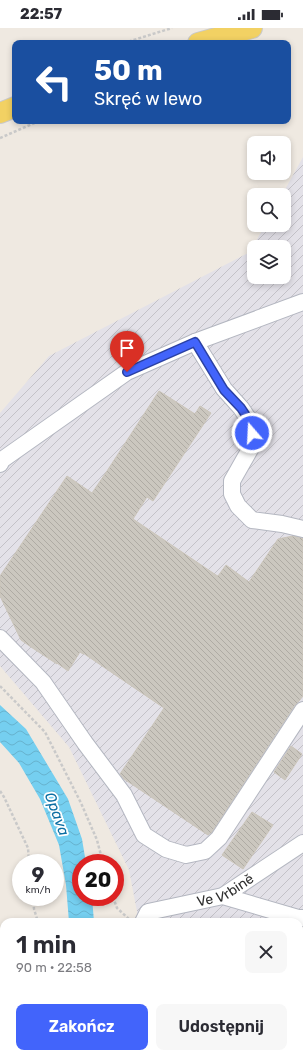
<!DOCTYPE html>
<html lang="pl">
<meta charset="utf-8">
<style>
:root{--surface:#fff;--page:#f7f7f7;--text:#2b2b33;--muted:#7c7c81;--accent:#4264fb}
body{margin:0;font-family:Rubik,sans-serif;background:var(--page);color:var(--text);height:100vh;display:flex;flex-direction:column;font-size:15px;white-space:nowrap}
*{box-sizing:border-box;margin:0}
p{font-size:13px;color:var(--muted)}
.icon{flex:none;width:22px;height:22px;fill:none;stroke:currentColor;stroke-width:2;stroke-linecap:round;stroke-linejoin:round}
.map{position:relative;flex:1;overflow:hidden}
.details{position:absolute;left:0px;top:890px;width:303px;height:140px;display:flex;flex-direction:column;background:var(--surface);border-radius:12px 12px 0 0;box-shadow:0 2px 6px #0003}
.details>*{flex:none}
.banner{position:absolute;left:12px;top:12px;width:279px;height:84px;border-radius:8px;box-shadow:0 2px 6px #0003;background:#1a4fa0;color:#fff;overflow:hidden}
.tools{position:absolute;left:247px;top:108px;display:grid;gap:8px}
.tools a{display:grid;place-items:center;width:44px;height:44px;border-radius:8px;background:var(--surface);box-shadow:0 2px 6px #0003;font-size:20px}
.speed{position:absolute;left:12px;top:826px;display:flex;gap:8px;font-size:20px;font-weight:700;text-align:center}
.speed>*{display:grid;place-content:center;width:52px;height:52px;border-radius:50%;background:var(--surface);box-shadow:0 2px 6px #0003;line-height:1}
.speed small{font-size:10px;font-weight:400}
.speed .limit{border:6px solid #d22;background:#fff;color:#111}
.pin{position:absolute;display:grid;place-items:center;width:34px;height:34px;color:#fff;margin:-41px -17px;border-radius:50% 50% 50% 0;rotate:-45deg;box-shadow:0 0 4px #0007}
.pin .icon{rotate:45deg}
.me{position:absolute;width:44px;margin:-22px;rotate:341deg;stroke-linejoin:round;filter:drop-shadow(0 0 3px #0008)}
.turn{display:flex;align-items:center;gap:14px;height:84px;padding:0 16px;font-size:18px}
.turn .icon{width:52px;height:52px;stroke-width:2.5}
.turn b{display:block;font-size:28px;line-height:34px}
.round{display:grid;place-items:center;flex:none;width:42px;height:42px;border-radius:8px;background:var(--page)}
.summary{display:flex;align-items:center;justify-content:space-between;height:68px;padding:0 16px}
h1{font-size:24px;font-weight:600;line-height:30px}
.action{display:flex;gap:8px;margin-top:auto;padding:8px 16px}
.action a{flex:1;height:46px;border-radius:8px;background:var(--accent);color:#fff;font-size:16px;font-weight:600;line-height:46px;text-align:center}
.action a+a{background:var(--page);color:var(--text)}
.status{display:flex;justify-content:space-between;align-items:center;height:28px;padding:0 20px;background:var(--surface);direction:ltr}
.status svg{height:11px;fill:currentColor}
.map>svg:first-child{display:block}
.industrial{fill:url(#industrial-furrows);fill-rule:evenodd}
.water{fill:url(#water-waves)}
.building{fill:url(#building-back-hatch);stroke:#cbc5ba}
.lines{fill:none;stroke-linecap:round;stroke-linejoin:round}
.minor-casing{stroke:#b4b7c1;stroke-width:18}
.major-casing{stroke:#c9c9c9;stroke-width:22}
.path{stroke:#c9c9c9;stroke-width:2.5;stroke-dasharray:3 2;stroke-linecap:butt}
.minor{stroke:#fff;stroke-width:16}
.major{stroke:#f2d163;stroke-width:20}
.rail{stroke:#a3a6b8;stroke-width:3}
.route-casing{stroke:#2b41a3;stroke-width:10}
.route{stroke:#4264fb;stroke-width:7}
.labels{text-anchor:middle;stroke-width:3.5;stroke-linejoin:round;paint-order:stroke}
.street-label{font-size:14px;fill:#2e2e2e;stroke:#fff}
.water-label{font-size:15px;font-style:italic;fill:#0d6fa3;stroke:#fff}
</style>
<div class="status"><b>22:57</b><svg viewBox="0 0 49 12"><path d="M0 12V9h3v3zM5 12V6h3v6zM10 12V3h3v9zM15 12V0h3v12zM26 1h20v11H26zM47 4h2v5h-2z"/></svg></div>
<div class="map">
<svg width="303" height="1030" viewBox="0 0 303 1030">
<defs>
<pattern id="industrial-furrows" width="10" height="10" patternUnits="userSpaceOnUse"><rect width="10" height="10" fill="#e3e1e8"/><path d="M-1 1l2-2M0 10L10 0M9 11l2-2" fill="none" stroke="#c3c1c7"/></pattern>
<pattern id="water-waves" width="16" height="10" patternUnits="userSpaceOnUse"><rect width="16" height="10" fill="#75cff0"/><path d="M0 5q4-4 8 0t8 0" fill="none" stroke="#66b2ce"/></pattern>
<pattern id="building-back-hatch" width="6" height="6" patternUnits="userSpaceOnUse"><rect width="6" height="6" fill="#cbc7bf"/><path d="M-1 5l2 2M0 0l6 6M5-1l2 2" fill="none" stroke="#afaba4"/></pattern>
</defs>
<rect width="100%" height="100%" fill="#efe9e1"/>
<path class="industrial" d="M303 129V895L299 894H139L129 842 69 719 0 638V385L49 328 250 224 265 197H284V167H282ZM254 219H284V249H254Z"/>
<path class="water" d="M0 677 26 701 68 771 82 811 86 835H81V869H92L94 894H69L66 857 59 817 40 771 19 735 0 714Z"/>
<path class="building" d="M159 363 195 386 200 378 211 385 153 473 147 469 133 491 216 547 218 548 226 537 249 554 278 511 293 508 303 510V668L299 673 295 677 212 804 208 807 124 751 120 746 164 680 83 625V626L80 624 68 643 57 635V636L31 619 21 612 0 568V548L67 448 92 465 107 443Z
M291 718 302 726 285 752 274 744Z
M252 784 273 797 243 841 222 827Z"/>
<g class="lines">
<g class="minor-casing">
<g id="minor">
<path d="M195 314 224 361 241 380 251 395 253 416 232 453V466L238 478 252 492 282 496 303 501"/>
<path d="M0 436 2 432 127 344 195 314 303 274"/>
<path d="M0 610 43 654 85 715 124 767 144 807 166 821 186 827 205 823 219 810 303 682"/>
<path d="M223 868 298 890H303"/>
<path id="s1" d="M143 894 148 884 223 868 303 815"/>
<path d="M299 1025H303"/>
<path d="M134 1030V1026"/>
<path d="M255 1030 285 1026"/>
</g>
</g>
<g class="major-casing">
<path id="major" d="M198 15 252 0
M0 85 15 79"/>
</g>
<path class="path" d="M124 15 172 0
M0 110 39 93
M0 658 45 704 81 775 97 812 103 835
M0 763 4 769 28 820 29 835
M33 869 34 881 38 894
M113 869 117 880 130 892
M299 925 303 924
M26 1030 27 1026
M92 1030 93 1026"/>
<use href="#minor" class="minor"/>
<use href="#major" class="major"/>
<path class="rail" d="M299 910H303
M0 944 4 943"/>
</g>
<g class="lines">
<g class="route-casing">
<path id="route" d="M127 344 195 314 224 362 241 380 251 395 252 405"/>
</g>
<use href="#route" class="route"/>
</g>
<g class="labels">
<g class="street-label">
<text dy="5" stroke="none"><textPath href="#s1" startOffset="92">Ve Vrbině</textPath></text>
</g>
<g class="water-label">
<text transform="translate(57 786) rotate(70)" y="5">Opava</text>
</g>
</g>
</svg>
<div class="tools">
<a><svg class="icon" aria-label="sound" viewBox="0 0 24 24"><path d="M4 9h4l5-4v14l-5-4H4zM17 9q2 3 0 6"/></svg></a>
<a><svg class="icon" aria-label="search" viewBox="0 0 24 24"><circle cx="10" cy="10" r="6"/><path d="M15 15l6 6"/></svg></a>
<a><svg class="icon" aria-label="layers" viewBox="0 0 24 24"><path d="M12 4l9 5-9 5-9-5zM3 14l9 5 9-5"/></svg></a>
</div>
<div class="speed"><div>9<small>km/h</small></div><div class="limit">20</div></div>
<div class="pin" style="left:127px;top:344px;background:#d93025"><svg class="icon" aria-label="arrive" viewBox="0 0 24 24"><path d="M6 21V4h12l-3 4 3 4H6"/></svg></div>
<svg class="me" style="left:252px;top:405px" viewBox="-20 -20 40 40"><circle r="17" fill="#4264fb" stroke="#fff" stroke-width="3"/><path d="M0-11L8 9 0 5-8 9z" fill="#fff"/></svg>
<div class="banner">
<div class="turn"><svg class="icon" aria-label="left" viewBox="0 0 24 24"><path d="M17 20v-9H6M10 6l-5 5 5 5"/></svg><div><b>50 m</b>Skręć w lewo</div></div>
</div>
<section class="details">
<div class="summary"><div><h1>1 min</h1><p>90 m · 22:58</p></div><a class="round"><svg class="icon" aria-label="close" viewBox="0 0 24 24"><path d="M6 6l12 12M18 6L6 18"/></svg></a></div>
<div class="action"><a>Zakończ</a><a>Udostępnij</a></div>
</section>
</div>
